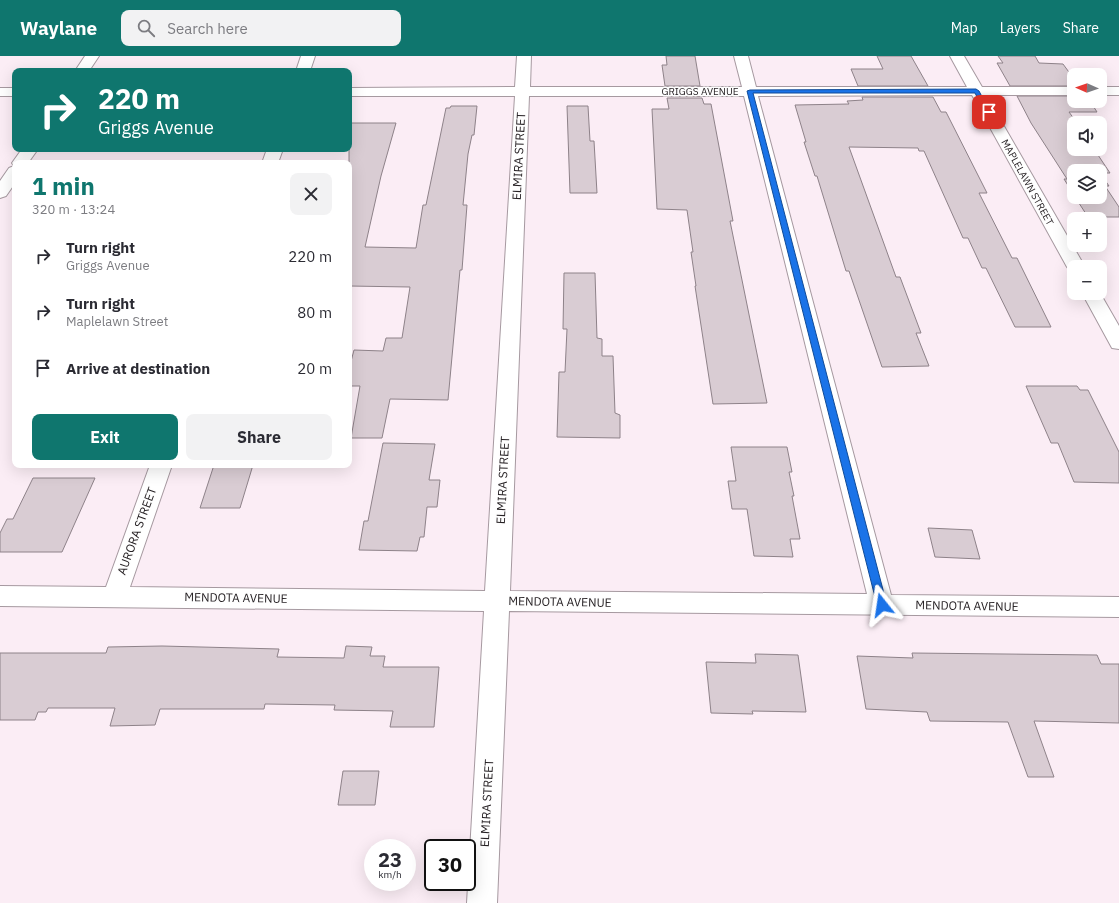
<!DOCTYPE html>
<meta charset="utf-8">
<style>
:root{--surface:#fff;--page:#f2f2f3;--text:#2b2b33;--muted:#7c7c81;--accent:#0f766e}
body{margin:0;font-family:"IBM Plex Sans",sans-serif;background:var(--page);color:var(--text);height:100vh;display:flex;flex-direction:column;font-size:15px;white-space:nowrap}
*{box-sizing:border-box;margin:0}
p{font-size:13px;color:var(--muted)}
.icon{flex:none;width:22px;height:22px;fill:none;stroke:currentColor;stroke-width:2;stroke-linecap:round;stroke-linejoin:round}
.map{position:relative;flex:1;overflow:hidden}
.details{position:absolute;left:12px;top:104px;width:340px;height:308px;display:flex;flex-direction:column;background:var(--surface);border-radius:8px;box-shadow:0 4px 16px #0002}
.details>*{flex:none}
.top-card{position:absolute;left:12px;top:12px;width:340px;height:84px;border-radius:8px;box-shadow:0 4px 16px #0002;background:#0f766e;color:#fff;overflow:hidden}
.needle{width:26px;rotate:272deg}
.buttons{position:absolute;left:1067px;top:12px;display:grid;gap:8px}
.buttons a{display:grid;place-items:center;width:40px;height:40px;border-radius:8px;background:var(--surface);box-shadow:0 4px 16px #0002;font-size:20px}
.speed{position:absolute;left:364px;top:783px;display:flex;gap:8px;font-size:20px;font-weight:700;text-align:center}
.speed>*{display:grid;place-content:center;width:52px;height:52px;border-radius:50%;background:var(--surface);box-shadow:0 4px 16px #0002;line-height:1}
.speed small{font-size:10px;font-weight:400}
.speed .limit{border:2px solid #111;border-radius:6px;background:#fff;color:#111}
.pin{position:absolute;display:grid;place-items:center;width:34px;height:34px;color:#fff;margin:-17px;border-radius:8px;box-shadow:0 2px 6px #0006}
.me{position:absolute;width:44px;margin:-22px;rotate:345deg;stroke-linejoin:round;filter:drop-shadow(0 0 3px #0008)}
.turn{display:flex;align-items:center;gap:14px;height:84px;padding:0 20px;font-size:18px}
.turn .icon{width:52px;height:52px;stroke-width:2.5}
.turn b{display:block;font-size:28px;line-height:34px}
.round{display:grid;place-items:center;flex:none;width:42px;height:42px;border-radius:8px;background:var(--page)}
.summary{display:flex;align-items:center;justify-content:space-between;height:68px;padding:0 20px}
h1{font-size:24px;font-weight:800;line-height:30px;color:var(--accent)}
.action{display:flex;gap:8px;margin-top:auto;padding:8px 20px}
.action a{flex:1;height:46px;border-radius:8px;background:var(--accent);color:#fff;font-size:16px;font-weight:800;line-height:46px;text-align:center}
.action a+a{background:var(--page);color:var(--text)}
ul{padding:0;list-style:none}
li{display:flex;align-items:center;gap:12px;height:56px;padding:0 20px}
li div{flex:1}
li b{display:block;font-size:15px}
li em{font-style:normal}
header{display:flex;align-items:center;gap:24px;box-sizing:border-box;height:56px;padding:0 20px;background:var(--accent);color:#fff}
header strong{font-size:19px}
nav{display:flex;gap:22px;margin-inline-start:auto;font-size:14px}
.search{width:280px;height:36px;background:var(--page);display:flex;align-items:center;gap:10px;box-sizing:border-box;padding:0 14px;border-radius:8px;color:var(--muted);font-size:15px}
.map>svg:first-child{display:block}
.building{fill:#d9ccd3;stroke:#8e8289}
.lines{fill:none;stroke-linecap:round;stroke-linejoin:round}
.minor-casing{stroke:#a699a0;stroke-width:2}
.minor{fill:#fff;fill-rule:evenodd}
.route{fill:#1a73e8;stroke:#114b97}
.labels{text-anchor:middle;stroke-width:3;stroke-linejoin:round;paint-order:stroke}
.far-street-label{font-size:10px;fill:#262124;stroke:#fefefe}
.street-label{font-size:12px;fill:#262124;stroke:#fefefe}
</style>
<header>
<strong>Waylane</strong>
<div class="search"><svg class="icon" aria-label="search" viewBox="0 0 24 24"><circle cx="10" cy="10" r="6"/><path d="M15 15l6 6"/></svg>Search here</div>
<nav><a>Map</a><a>Layers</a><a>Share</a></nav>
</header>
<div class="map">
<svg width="1119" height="847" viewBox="0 0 1119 847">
<rect width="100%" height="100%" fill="#fbedf5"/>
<path class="building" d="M666 0H695L700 30H665L662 9H667Z
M877 0H911L928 30H858L851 13H883Z
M998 0H1035L1039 7 1063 8 1074 23V30H1010L997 7H1003Z
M1017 40H1074V45H1090L1097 56H1069L1077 67H1074V93H1094L1110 117H1100L1109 130H1105L1119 151V161H1088L1075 141H1100V115H1074V139L1064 123H1067L1031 67Z
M862 41H933L941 56H946L987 137H979L1012 202H1017L1051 271H1015L986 212H982L968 182H963L924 95H919L918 92 849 91 896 221H900L921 277H916L929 310 882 311 849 215H846L817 120H815L804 86H806L795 49 849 48 847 45 863 44Z
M667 42H702L704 48H711L733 165H730L767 347 713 348 695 230H696L691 196H693L687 154 657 153 652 53H669Z
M451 50H477L474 79H472L468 98 463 149H467L462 214H460L448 344 390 343 382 382H351L360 330H349V313L354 294 383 295 386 282H402L410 231 349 230V67H396L381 120 365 191 416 192 423 149H426L446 52H450Z
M567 50H588L590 85H594L597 137H570Z
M564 217H595L597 282 602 283V300H613L615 357 620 359V382L557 381 559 316H565L567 273H563Z
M1026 330H1077L1080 334H1088L1119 396V427L1074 426 1058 387H1051Z
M383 387 435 388 429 424H440L437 451H427L424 481H420L417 495 359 494 364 465H368Z
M731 391H787L792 416H789L794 440H792L800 483H790L793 501 754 500 747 453H732L728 425H736Z
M214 409H253L240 452H200Z
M33 422H95L62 496H0V477L7 463H13Z
M928 472 972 474 980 503 935 501Z
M162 590 279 593 277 601 344 602 346 590 372 591 370 600H385L383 611H439L434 671H390L393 655 334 654 335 649 265 648 264 653H160L155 669 110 670 115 652H48L46 656H38L35 664H0V597H106L108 591Z
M912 597 1097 599 1101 608H1119V667L1034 665 1054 721H1028L1008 666 930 665 927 656 866 653 857 600 913 602Z
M755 598 798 599 806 656 752 655 753 658 711 657 706 606 756 607Z
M343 715H379L375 749H338Z"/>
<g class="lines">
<g class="minor-casing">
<path id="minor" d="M85 0H99L89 15H75Z
M301 0H315L310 15H296Z
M517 0H531L530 31H742L734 0H748L756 31H967L950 0H964L982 31H1074V39H986L1085 211H1074V216L1070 215 1067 211 972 39 758 40 891 539 1119 541V561L509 555 497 847H467L484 555 0 550V530L106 531 150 409H172L130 531 485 535 515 40H349V32L515 31ZM529 40H744L867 538 510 535Z
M1100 31H1119V39H1100Z
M0 32H15V40H0Z
M22 93H38L28 107H15V127L6 140 0 142V125L9 112 14 110 12 107Z
M267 93H283L278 107H262Z
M1082 237H1100L1119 270V293L1112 292Z"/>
</g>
<use href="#minor" class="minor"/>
</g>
<path class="route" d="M976 33 979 35 991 58H986L975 37H753L887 549 882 553 877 549 747 35 750 34Z"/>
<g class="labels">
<g class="far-street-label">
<text x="700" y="39">GRIGGS AVENUE</text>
<text transform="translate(1028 126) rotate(61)" y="4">MAPLELAWN STREET</text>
</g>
<g class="street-label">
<text transform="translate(519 100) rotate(-87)" y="4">ELMIRA STREET</text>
<text transform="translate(503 424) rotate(-87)" y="4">ELMIRA STREET</text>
<text transform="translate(137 475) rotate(-70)" y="4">AURORA STREET</text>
<text transform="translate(236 542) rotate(1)" y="4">MENDOTA AVENUE</text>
<text transform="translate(560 546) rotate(1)" y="4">MENDOTA AVENUE</text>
<text transform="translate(967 550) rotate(1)" y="4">MENDOTA AVENUE</text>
<text transform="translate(487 747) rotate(-87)" y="4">ELMIRA STREET</text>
</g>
</g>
</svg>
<div class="buttons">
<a><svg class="needle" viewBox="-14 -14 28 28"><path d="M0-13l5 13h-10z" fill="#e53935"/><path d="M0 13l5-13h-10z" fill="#7c7c81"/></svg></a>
<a><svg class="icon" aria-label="sound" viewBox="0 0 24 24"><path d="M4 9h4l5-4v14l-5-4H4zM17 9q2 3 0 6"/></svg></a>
<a><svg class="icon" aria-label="layers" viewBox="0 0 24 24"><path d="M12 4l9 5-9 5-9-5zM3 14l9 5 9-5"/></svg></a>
<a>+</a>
<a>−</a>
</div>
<div class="speed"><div>23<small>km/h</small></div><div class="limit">30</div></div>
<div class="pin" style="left:989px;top:56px;background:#d93025"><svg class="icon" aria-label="arrive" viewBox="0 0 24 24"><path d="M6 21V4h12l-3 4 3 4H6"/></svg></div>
<svg class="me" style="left:882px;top:549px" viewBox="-20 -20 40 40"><path d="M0-17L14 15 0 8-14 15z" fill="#1a73e8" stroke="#fff" stroke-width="4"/></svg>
<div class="top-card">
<div class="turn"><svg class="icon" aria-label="right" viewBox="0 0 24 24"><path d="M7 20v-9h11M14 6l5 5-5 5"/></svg><div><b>220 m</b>Griggs Avenue</div></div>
</div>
<section class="details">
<div class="summary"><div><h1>1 min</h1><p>320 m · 13:24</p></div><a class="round"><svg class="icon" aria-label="close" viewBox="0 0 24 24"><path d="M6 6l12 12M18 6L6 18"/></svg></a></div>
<ul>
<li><svg class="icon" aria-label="right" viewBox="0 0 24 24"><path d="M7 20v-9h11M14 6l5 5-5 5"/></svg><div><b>Turn right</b><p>Griggs Avenue</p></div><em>220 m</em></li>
<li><svg class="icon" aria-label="right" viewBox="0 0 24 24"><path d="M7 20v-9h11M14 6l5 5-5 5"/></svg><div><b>Turn right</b><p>Maplelawn Street</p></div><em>80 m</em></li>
<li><svg class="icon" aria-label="arrive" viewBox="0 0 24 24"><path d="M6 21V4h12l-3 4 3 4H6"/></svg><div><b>Arrive at destination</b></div><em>20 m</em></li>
</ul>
<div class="action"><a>Exit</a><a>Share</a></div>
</section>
</div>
